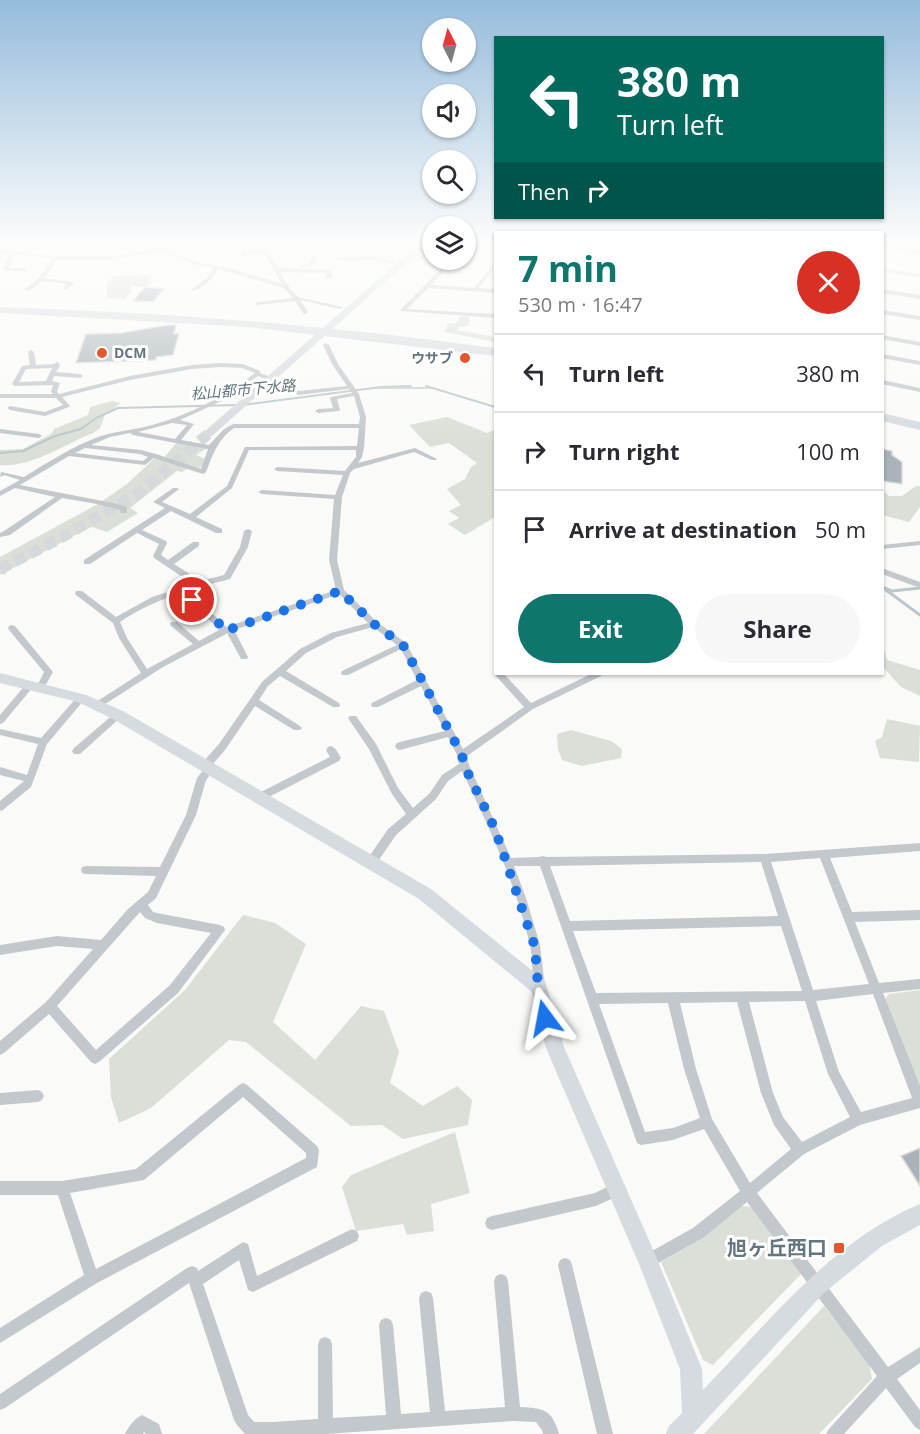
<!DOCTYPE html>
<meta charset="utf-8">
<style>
:root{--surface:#fff;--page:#f7f7f7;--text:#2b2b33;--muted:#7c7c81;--line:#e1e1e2;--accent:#0f766e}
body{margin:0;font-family:"Open Sans","Noto Sans JP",sans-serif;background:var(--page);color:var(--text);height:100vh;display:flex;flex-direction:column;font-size:22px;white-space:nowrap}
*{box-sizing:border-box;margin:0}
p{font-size:20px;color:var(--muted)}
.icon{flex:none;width:33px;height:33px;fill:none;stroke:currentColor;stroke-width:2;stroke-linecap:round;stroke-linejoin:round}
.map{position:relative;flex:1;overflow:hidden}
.sheet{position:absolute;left:494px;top:231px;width:390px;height:444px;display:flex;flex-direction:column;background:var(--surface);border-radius:0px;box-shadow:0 2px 4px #0004}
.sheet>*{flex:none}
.banner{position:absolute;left:494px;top:36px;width:390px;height:183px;border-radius:0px;box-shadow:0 2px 4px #0004;background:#00695c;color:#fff;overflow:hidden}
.needle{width:39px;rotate:354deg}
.controls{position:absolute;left:422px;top:18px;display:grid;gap:12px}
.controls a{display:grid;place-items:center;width:54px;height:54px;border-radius:50%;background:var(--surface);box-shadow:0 2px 4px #0004;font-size:30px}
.pin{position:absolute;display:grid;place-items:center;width:51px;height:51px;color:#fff;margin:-26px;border:3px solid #fff;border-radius:50%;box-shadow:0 2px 6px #0007}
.me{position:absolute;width:66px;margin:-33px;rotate:347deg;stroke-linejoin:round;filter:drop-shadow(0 0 4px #0008)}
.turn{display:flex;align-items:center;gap:21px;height:126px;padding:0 24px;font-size:27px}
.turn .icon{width:78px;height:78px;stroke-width:2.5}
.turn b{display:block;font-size:42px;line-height:51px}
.then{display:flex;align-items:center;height:57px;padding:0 24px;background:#0003;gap:12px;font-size:22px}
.round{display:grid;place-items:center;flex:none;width:63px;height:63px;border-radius:32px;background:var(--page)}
.head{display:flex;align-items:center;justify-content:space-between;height:102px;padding:0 24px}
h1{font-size:36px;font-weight:700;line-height:45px;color:var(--accent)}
.button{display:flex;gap:12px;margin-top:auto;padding:12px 24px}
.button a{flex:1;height:69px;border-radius:36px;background:var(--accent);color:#fff;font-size:24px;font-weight:700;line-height:69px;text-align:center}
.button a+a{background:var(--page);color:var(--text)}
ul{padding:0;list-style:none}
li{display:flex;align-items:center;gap:18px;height:78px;padding:0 24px;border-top:2px solid var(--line)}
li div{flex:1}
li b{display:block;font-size:22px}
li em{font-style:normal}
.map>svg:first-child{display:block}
.green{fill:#dadfd7}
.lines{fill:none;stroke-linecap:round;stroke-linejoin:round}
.stream-far2{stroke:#bbc7cb;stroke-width:1.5}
.stream-far1{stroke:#bbc7cb;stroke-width:2}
.stream{stroke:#bbc7cb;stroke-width:3}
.building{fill:#aab3b9;stroke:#dcdcda;stroke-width:1.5}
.primary-tunnel-far1{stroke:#d5d9db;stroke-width:11;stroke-dasharray:11 6;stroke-linecap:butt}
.primary-tunnel{stroke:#d5d9db;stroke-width:14;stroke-dasharray:14 8;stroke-linecap:butt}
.street{fill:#c3c8cc;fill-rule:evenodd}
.secondary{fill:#d6dbdf;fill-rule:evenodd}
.primary{fill:#d6dbdf;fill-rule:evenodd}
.highway{fill:#d6dbdf;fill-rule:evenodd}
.route{stroke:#1a73e8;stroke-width:10;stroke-dasharray:0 18}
.poi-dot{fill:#e4572e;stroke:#fff;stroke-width:2}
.labels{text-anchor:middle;stroke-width:6;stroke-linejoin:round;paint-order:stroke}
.far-poi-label{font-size:14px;font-weight:bold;fill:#657683;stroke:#fff;text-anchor:start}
.far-water-label{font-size:15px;font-style:italic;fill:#60757c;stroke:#fff}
.near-poi-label{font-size:20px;font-weight:bold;fill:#657683;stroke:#fff;text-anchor:end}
</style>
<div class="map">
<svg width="920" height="1434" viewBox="0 0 920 1434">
<rect width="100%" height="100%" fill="#fafaf8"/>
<path class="green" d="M152 275 150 281 153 282 144 287 131 286 129 289 133 290 125 299 107 298V282L114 276Z
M461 316H468L470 320 467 326 459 327 457 330 495 337V342L445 332 448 323 455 324Z
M112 401 121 403 105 415 100 428 93 433C65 444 31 468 0 465V450L23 449 51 434 54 429 88 415 90 407Z
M447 417 487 433 495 430V517L465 535 448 524 459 518 449 511 461 505 447 489 465 479 471 467 477 463 449 443 430 447 409 425Z
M177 442 207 448 196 455 205 459 203 466 198 468 191 466 182 472 177 471 130 508 138 513 107 532 92 527 87 529 0 575V557L98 504 127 484 156 457 163 459Z
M916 486H920V507L909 522 882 515V489L889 496H902Z
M882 643 887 660 920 670V696L901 687 882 666Z
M887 719 920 726 919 762 880 758 875 741 882 737Z
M571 730 611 741 622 749 621 758 582 766 562 760 558 749 557 734Z
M243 915 275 923 306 944 273 1022 315 1060 361 1006 384 1011 399 1052 390 1083 423 1106 457 1086 472 1100 468 1125 403 1139 382 1125 351 1126 246 1042 229 1040 151 1108 119 1123 111 1097 109 1059 185 990Z
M920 990V1088L884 1001 889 994Z
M455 1132 470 1193 431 1204 434 1231 407 1235 403 1224 356 1231 342 1187 351 1175Z
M742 1206 754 1207 801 1274 713 1365 703 1360 661 1262 698 1241Z
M824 1306 869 1363 872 1379 819 1434H704Z"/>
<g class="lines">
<path class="stream-far2" d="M375 388H431"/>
<path class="stream-far1" d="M426 386 495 407
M243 405 381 387 411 386
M0 453 23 451 55 436 81 429 96 418 118 408 237 405"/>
<path class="stream" d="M882 587 892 591 920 588
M886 590 920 615"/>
</g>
<path class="building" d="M145 287 164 289 153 302 133 301Z
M168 325H176L174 334 179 333 173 355 156 357V360L76 363 86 334 121 333Z
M882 449 892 451V455L902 462V484L882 481Z
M920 1148V1186L901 1156Z"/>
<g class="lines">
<path class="primary-tunnel-far1" d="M0 569 61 538 140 492 208 434"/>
<path class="primary-tunnel" d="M0 569 3 567"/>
<path class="street" d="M79 242 152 245 161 248 191 242H203L166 250 196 262 233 269 282 284 264 253H247L243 258 238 257 243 250 263 249 259 242H264L278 268 329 270 332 272V277L329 279 326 277V273L280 272 288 286 298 297 343 307 340 309 300 300 308 312 305 314 303 313 295 301 256 305 255 304 258 302 293 298 284 288 218 269C212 279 203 289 192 291V289L208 277 213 268 193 264 160 251 112 260H57L44 278 73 282V284L66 290 63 288 67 284 42 281 29 291 24 290 39 278 53 259 14 254 9 268H24L27 270 26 271H6L3 269 9 254 0 253V249L56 256H112L155 249Z
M467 242 495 247V249L467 244Z
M882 246 920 250V254L882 248Z
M416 249 432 252V256L414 252 413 251Z
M314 256 317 258 314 265 301 268 298 266 310 263 311 258Z
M372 256 396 262 393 264 372 260 338 261 335 259 338 257Z
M450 260H455L431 285 474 288 495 262V267L479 288 495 289V293L428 288 407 309 495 314V318L401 311V309Z
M882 289 920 295V299L882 293Z
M882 310 920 316V320L882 314Z
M882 335 920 342V346L882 339Z
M326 343 329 345 338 364 359 394 366 417 364 448 362 457 358 463 415 448 437 459 436 460H432L414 452 354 469 350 473 342 497 337 560 344 590 377 622 406 643 463 749 524 707 496 676 495 674V673L504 674 531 703 591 674H602L601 676 533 709 467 756 469 765 511 858 539 857 543 856 547 857 765 854 920 843V851L830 858 852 912 920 910V920L855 922 879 983 920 979V989L883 993 920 1086V1108L860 1125 804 1154 757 1193 888 1367 920 1347V1363L897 1379 920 1410V1430L915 1427 886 1388 844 1434H826L829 1429 877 1376 747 1202 703 1238 653 1266 648 1268 643 1266 641 1261 643 1256 693 1228 740 1191 704 1129 673 1140 641 1145 637 1143 540 866H514L526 898 540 945 545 987 543 991 539 992 535 991 533 987C532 973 533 959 530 945 516 884 489 827 462 771L448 781 436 799 396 835 374 867 370 868 366 867 365 864 366 861 388 829 406 814 392 794 369 749 348 718 350 716H356L376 744 398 788 413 808 430 793 442 775 459 764 457 755 448 737 400 750 397 749 395 746 397 743 400 742 445 731 421 686 378 707H372L371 705 372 703 417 680 401 649 348 675H342L341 673 342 671 397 645 373 627 337 637 306 653 286 671 339 703 340 705 339 707H333L280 676 268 686 259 700 300 726 302 728 300 730H294L255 706 225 750 211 766 215 769 206 780 196 815 156 898 148 905 153 912 157 913 220 925 224 927 225 930 178 993 99 1062 95 1064 91 1062 49 1014 4 1053 0 1055V1041L46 1002 93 949 57 946 0 955V945L57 936 101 940 128 909 148 892 156 876 86 874 82 873 81 870 82 867 86 866 160 867 186 815 197 778 204 769 200 766 202 763 219 744 262 682 300 649 331 633 368 623 339 594 234 630 248 657 247 659H241L227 633 226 634 163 667 102 706H96L95 704 96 702 141 673 119 638 113 623 76 595 75 593 76 591H82L116 617 152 597 193 584 154 558 153 556 159 544 137 533 90 564H84V560L165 508 153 502 173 488H177L179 489 162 502 190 514 227 486 245 447 357 446 359 428H234C218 439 213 454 206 472L203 474 154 458 145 465 69 456 20 485 113 503 127 507V513H121L120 510 97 504 62 498 10 535 0 537V533L4 531 55 497 15 488 0 496V491L20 480 4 475 0 477 1 472 24 477C48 462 72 447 98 437 115 431 134 430 152 425 189 415 224 397 255 373L242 368 220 367 192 369 130 380 62 397 70 406 69 407 45 416 10 410 7 408 10 406 45 412 63 405 56 398H0V394H53L51 392 53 385 15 386 12 384 22 366 30 365 28 352 31 350 34 352 36 365 54 364 57 362 59 363 60 366 56 372 80 374 83 376 80 378 54 376 52 381 60 383 57 392 59 394 130 376 192 365 220 363 243 364 260 371V373L281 381 299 391 347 386 332 364 323 345ZM52 368 46 381 19 382 26 369ZM258 376 277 383 298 395 349 389 352 393 331 397 330 398 333 408 318 409 315 411 318 413 339 411 340 410 337 399 354 396 360 417 359 424H233L224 429 209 445 181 440 194 424 180 420 224 400ZM172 423 187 425 175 439 138 432ZM130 433 133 435 208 449 201 469 156 454 141 450 91 445 110 437ZM85 448 140 454 148 457 143 461 75 453ZM249 450H356V457L345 471 277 467 274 469 277 471 343 475 335 495 262 490 258 492 262 494 334 499 329 560 336 590 226 627 196 597H190L189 599 190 601 219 630 199 641 177 622H171L170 624 171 626 193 644 147 669 127 638 120 622C154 599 191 589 230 579L248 547 252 531 248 529 244 531 240 547 224 575 201 581 174 564 199 546V542H193L168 560 161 555 167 543 166 541 142 530 171 511 216 533H222V529L196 517 232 488ZM820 858 869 984 813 990 771 862ZM761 862 778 916 570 921 550 866ZM140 912 145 918 157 923 211 933 170 985 96 1050 57 1006ZM781 926 802 991 596 993 573 931ZM873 994 912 1098 861 1112 839 1072 816 1001ZM805 1001 828 1074 850 1117 802 1142 783 1117 773 1093 749 1002ZM737 1002 761 1093 774 1125 791 1149 750 1183 712 1119 696 1069 680 1003ZM668 1003 684 1069 700 1118 673 1128 645 1132 599 1004Z
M882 354 920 361V365L882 358Z
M882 380 920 388V392L882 384Z
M0 429 39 434 42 436 39 438 0 433Z
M920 541V545L882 549V545Z
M882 568 920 582V588L882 574Z
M12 625 15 626 53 672 43 690H37L36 688 44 672 9 630 8 628 9 626Z
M30 682 34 685 33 687 3 723 0 724V715L27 683Z
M81 695 85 698 84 700 47 744 31 787 3 810 0 811V801L24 781 0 775V767L27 775 38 744 0 735V729L41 738 78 696Z
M118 712 122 715 121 717 80 754H74L72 751 74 748 115 713Z
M331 746C336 748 338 753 341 758L339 761 261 801 258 802 255 801 253 798 255 795 330 757 326 750 328 747Z
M243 1083 247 1085 317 1146 319 1150 317 1167 97 1283 0 1343V1328L84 1275 58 1195H0V1181H62L136 1169 239 1085ZM243 1097 306 1153V1158L96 1269 70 1193 144 1180Z
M38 1090 42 1092 44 1096 42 1100 38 1102 0 1105V1093Z
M617 1182 622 1184 624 1189 622 1194 596 1206 492 1230 487 1228 485 1223 487 1218 492 1216 595 1193Z
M352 1229 357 1231 359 1236 357 1241 253 1292 248 1290 239 1260 203 1284 248 1415 254 1422H273L318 1419V1344L320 1339 325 1337 330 1339 332 1344 333 1418 386 1415 379 1325 381 1320 386 1318 391 1320 393 1325 401 1414 430 1412 419 1298 421 1293 426 1291 431 1293 433 1298 445 1411 505 1407 494 1281 496 1276 501 1274 506 1276 508 1281 520 1407C543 1408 552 1409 559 1434H543L542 1430 536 1422 513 1421 326 1434H245L237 1425 234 1420 189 1283 5 1408 0 1410V1394L187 1268 192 1266 197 1268 198 1271 243 1242 248 1244 257 1276Z
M565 1258 570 1260 572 1265 613 1434H597L558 1265 560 1260Z
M142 1415 159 1424 162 1434H146L144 1432 143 1434H125C129 1426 134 1419 142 1415Z"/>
<path class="secondary" d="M882 268 920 274V278L882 272Z
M0 673 86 695 123 711 431 889 545 981 564 1047 655 1254 702 1369 703 1390C768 1323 831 1241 920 1204V1225L882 1246 825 1292 693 1434H666L669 1426 682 1413 680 1369 639 1264 546 1048 532 992 419 899 113 719 78 702 0 683Z"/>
<path class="primary" d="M421 242H430L212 436H204V432Z"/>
<path class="highway" d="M0 307C166 312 331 326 495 348V356L248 327 0 313Z
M882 413 920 422V430L882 421Z"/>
</g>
<linearGradient id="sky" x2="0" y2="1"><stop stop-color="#96bcdc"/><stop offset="0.55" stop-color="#fdfdfc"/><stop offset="1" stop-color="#fdfdfc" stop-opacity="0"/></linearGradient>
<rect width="920" height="443" fill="url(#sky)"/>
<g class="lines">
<path class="route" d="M192 600 212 615 225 631 340 591 374 624 403 645 462 755 464 765 495 829 535 947 538 987 545 1018"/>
</g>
<g class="poi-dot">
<circle cx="102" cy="353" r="6"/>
<circle cx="465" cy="358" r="6"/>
<rect x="833" y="1242" width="12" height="12" rx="3"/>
</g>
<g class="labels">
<g class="far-poi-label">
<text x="114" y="358">DCM</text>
<text x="453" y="363" text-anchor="end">ウサブ</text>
</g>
<g class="far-water-label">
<text transform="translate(243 390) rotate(-5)" y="5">松山都市下水路</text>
</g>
<g class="near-poi-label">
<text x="827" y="1255">旭ヶ丘西口</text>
</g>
</g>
</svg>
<div class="controls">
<a><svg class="needle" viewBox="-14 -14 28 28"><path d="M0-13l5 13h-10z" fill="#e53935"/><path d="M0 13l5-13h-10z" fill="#7c7c81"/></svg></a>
<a><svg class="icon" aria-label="sound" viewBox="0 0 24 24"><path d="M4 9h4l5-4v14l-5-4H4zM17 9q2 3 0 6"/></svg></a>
<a><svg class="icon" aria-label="search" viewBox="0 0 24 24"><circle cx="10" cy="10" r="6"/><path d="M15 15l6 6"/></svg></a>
<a><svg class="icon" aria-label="layers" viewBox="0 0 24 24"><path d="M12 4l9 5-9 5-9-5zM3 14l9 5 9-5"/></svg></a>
</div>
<div class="pin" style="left:192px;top:600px;background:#d93025"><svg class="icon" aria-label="arrive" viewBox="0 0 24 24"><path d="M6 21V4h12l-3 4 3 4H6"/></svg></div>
<svg class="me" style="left:545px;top:1018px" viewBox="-20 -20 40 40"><path d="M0-17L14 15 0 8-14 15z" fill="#1a73e8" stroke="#fff" stroke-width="4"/></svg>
<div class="banner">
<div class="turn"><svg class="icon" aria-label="left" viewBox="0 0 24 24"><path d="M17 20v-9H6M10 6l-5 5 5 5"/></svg><div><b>380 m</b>Turn left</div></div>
<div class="then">Then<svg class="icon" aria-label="right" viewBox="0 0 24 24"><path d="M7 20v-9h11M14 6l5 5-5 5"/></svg></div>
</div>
<section class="sheet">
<div class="head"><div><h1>7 min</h1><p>530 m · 16:47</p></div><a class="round" style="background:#d93025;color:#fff"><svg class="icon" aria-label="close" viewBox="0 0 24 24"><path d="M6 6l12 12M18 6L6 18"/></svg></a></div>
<ul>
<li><svg class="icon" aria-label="left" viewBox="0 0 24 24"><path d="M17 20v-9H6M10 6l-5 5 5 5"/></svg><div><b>Turn left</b></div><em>380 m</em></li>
<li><svg class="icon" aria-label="right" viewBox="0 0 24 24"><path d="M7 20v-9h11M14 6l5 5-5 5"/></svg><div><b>Turn right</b></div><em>100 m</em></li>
<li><svg class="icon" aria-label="arrive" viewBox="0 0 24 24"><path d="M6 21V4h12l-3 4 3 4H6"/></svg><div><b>Arrive at destination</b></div><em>50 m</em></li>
</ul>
<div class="button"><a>Exit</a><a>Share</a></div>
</section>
</div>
